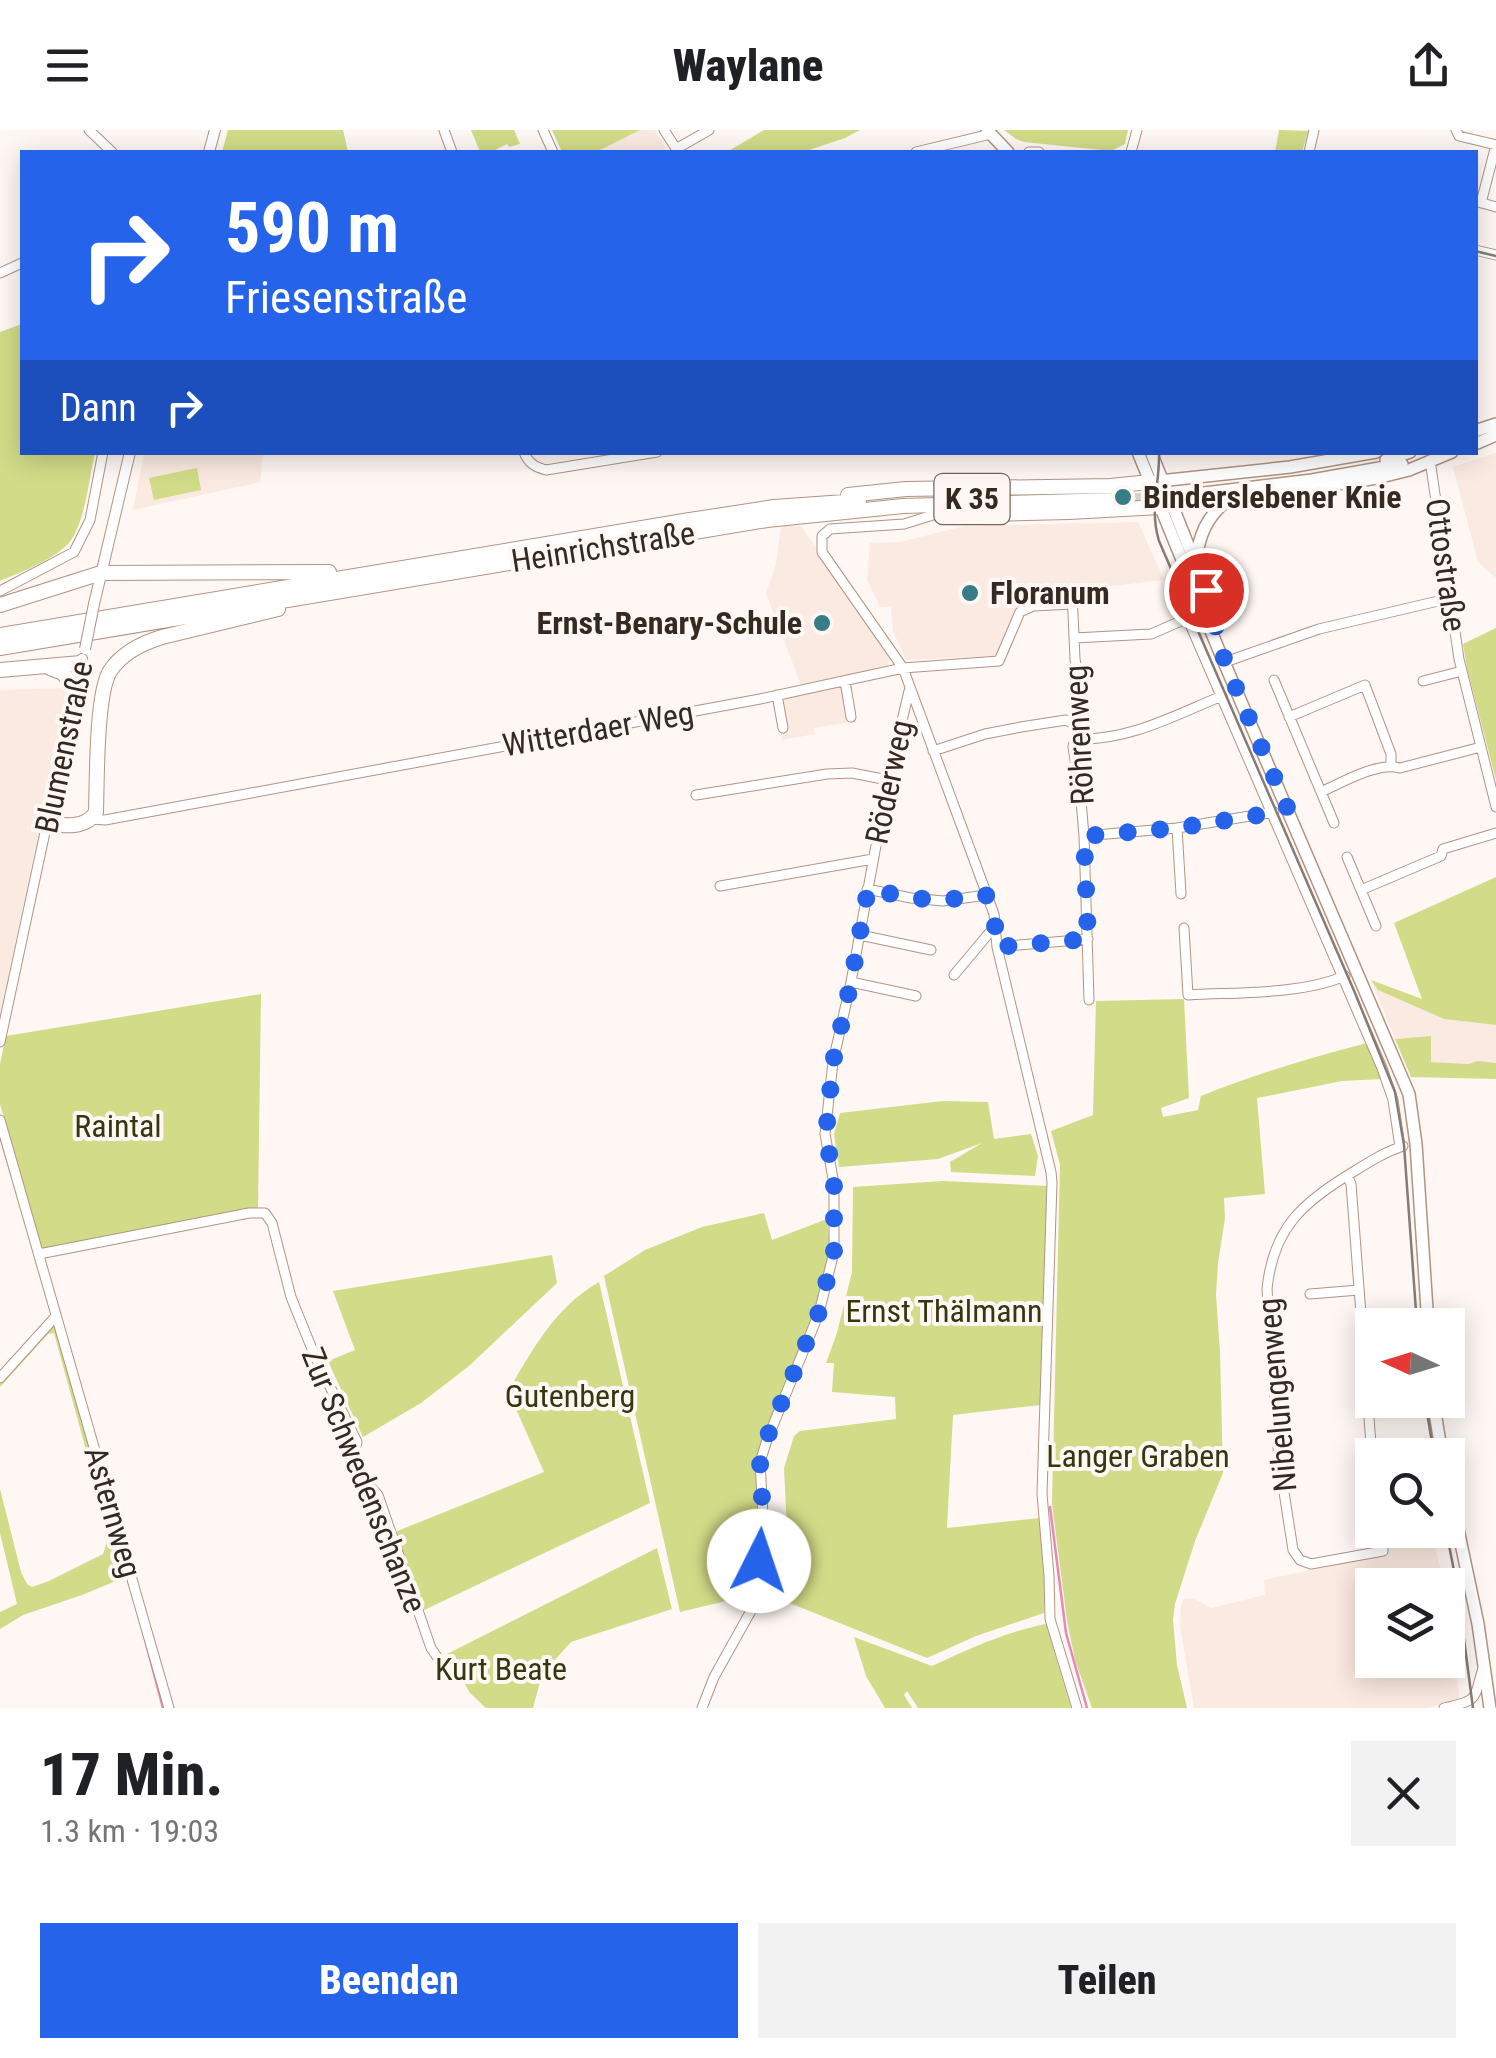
<!DOCTYPE html>
<html lang="de">
<meta charset="utf-8">
<style>
:root{--surface:#fff;--page:#f2f2f2;--text:#202124;--muted:#757577;--accent:#2563eb}
body{margin:0;font-family:"Roboto Condensed",sans-serif;background:var(--page);color:var(--text);height:100vh;display:flex;flex-direction:column;font-size:38px;white-space:nowrap}
*{box-sizing:border-box;margin:0}
p{font-size:32px;color:var(--muted)}
.icon{flex:none;width:55px;height:55px;fill:none;stroke:currentColor;stroke-width:2;stroke-linecap:round;stroke-linejoin:round}
.map{position:relative;height:1578px;overflow:hidden}
.drawer{display:flex;flex-direction:column;background:var(--surface);flex:1}
.drawer>*{flex:none}
.guide{position:absolute;left:20px;top:20px;width:1458px;height:305px;border-radius:0px;box-shadow:0 5px 25px #0003;background:#2563eb;color:#fff;overflow:hidden}
.needle{width:65px;rotate:274deg}
.fabs{position:absolute;left:1355px;top:1178px;display:grid;gap:20px}
.fabs a{display:grid;place-items:center;width:110px;height:110px;border-radius:0px;background:var(--surface);box-shadow:0 5px 25px #0003;font-size:50px}
.pin{position:absolute;display:grid;place-items:center;width:85px;height:85px;color:#fff;margin:-42px;border:5px solid #fff;border-radius:50%;box-shadow:0 2px 10px #0007}
.me{position:absolute;width:110px;margin:-55px;rotate:4deg;stroke-linejoin:round;filter:drop-shadow(0 0 8px #0008)}
.turn{display:flex;align-items:center;gap:35px;height:210px;padding:0 40px;font-size:45px}
.turn .icon{width:130px;height:130px;stroke-width:2.5}
.turn b{display:block;font-size:70px;line-height:85px}
.then{display:flex;align-items:center;height:95px;padding:0 40px;background:#0003;gap:20px;font-size:38px}
.round{display:grid;place-items:center;flex:none;width:105px;height:105px;border-radius:0px;background:var(--page)}
.head{display:flex;align-items:center;justify-content:space-between;height:170px;padding:0 40px}
h1{font-size:60px;font-weight:800;line-height:75px}
.action{display:flex;gap:20px;margin-top:auto;padding:20px 40px}
.action a{flex:1;height:115px;border-radius:0px;background:var(--accent);color:#fff;font-size:40px;font-weight:800;line-height:115px;text-align:center}
.action a+a{background:var(--page);color:var(--text)}
header{display:flex;justify-content:space-between;align-items:center;height:130px;padding:0 40px;background:var(--surface);font-size:45px;font-weight:800}
.map>svg:first-child{display:block}
.built{fill:#fbeae1}
.green{fill:#d2db87}
.lines{fill:none;stroke-linecap:round;stroke-linejoin:round}
.stream{stroke:#e68ab5;stroke-width:2.5}
.secondary-tunnel{stroke:#d6cec9;stroke-width:11;stroke-dasharray:11 5.5;stroke-linecap:butt}
.minor-casing{stroke:#b29481;stroke-width:11}
.tertiary-casing{stroke:#b29481;stroke-width:12}
.secondary-casing{stroke:#b29481;stroke-width:14}
.trunk-casing{stroke:#b29481;stroke-width:16}
.minor{stroke:#fff;stroke-width:9}
.tertiary{stroke:#fff;stroke-width:10}
.secondary{stroke:#fff;stroke-width:11}
.trunk{stroke:#fff;stroke-width:14}
.tram{stroke:#867c75;stroke-width:2.5}
.tertiary-bridge-casing{stroke:#b29481;stroke-width:12;stroke-linecap:butt}
.tertiary-bridge{stroke:#fff;stroke-width:10}
.route{stroke:#2563eb;stroke-width:18;stroke-dasharray:0 32.4}
.poi-dot{fill:#367d86;stroke:#fef7f3;stroke-width:4}
.labels{text-anchor:middle;stroke-width:8;stroke-linejoin:round;paint-order:stroke}
.shield{fill:#fef7f3;stroke:#716760;stroke-width:2.5}
.shield-label{font-size:30px;font-weight:bold;fill:#352921}
.poi-label{font-size:32px;font-weight:bold;fill:#352921;stroke:#fef7f3;text-anchor:start}
.street-label{font-size:32px;fill:#352921;stroke:#fef7f3}
.park-label{font-size:32px;fill:#34380e;stroke:#fef7f3}
</style>
<header><svg class="icon" aria-label="menu" viewBox="0 0 24 24"><path d="M4 6h16M4 12h16M4 18h16"/></svg>Waylane<svg class="icon" aria-label="share" viewBox="0 0 24 24"><path d="M12 15V3M7 8l5-5 5 5M5 13v7h14v-7"/></svg></header>
<div class="map">
<svg width="1496" height="1578" viewBox="0 0 1496 1578">
<rect width="100%" height="100%" fill="#fef7f3"/>
<path class="built" d="M552 0H655L666 19 661 22H562Z
M144 323H263L260 352 133 380Z
M1496 323V448L1478 432 1453 337Z
M1138 392 1164 450 1068 461 1063 470 1022 474 1016 479 996 526 906 530 893 501 891 477H880L867 450 870 413 900 412 965 396Z
M781 396H801L887 523 890 529 888 536 883 540 801 555 766 463 776 434Z
M848 555 855 591 814 598 815 604 782 610 775 570Z
M67 558V568L0 885V560Z
M1371 850 1378 860 1444 889 1496 895V933L1478 931 1468 934 1431 932V906L1395 909Z
M1416 1400H1432L1444 1455H1372V1530H1448V1477L1460 1570 1428 1578H1194L1180 1496 1181 1476 1183 1469 1193 1468 1211 1478 1265 1465 1264 1450 1386 1424 1384 1407Z"/>
<path class="green" d="M228 0H343L348 22H222Z
M471 0H514L520 14 509 17 507 14 491 22H480Z
M552 0H640L596 22H562Z
M764 0H860L845 8 803 22H727Z
M1004 0H1128L1125 14 1111 21 1024 12 1016 9Z
M1279 0 1308 1 1302 22H1275Z
M22 194V322L95 323C89 348 86 385 73 407 62 427 21 442 0 451V202Z
M197 338 201 360 154 370 149 348Z
M1496 498V650L1467 538 1463 514Z
M1496 747V895L1444 889 1378 860 1371 850 1422 869 1394 793Z
M261 864 258 1078 41 1120 0 974V934L6 906Z
M1184 869 1189 968 1161 978 1163 987 1198 980 1201 966C1255 944 1310 928 1367 913L1382 949 1342 951 1257 968 1265 1064 1224 1068 1225 1088 1218 1133 1216 1165 1220 1222 1223 1343 1195 1411 1175 1474 1173 1490 1177 1535 1187 1578H1092L1075 1530 1067 1490 1052 1374 1060 1035 1051 1001 1093 985 1096 871Z
M1431 906V932L1468 934 1478 931 1496 933V949L1411 947 1395 909Z
M943 971 988 972 994 1009 1031 1004 1038 1026 1035 1046 951 1042 950 1032 982 1013 938 1029 839 1037 834 1004 840 983Z
M943 1051 1047 1056 1041 1275 953 1285 947 1398 1040 1388 1045 1447 1044 1483 976 1506 927 1528 772 1466 787 1399 784 1338 794 1306 800 1301 896 1289 895 1267 832 1262 834 1233H826L837 1203 852 1142 853 1057Z
M764 1083 772 1110 827 1089 830 1121 813 1186 756 1332 761 1396 747 1466 680 1482 604 1146 645 1120 702 1097Z
M552 1125 557 1153 469 1236 421 1273 363 1307 328 1231 355 1220 333 1161Z
M599 1152 650 1373 422 1481 395 1402 544 1342 508 1261C534 1218 554 1178 599 1152Z
M54 1195 57 1197 116 1408 117 1423 124 1438 123 1448 82 1465 23 1485 0 1499V1482L17 1474 0 1403V1359L21 1442 27 1454 32 1457 49 1451 103 1424 107 1411 106 1393 54 1203 48 1204 0 1257V1252Z
M657 1418 672 1479 571 1512 542 1544 533 1578H486L470 1563 447 1524Z
M1046 1494 1071 1578H918L907 1561 904 1565 912 1578H885L866 1546 854 1507 932 1536C969 1519 1005 1502 1046 1494Z"/>
<g class="lines">
<path class="stream" d="M0 1006 12 1046
M1050 1377 1066 1503 1087 1578
M143 1502 163 1578"/>
<path class="secondary-tunnel" d="M1119 370 1196 364"/>
<g class="minor-casing">
<path id="minor" d="M89 0 112 22
M444 0 452 22
M543 0 553 22
M664 0 677 20
M1456 0 1459 6 1496 15
M676 19 709 0
M916 22 991 4
M1029 22H1039
M1131 22 1137 0
M1309 22 1314 0
M1475 71 1496 77
M1481 73 1496 15
M1475 120 1496 125
M0 143 22 133
M524 322C528 333 535 337 546 340L657 322
M1430 330 1459 529 1496 677
M933 385 904 394 830 399 822 406V422L903 538 994 784 997 817 1051 1042 1052 1052 1042 1364 1049 1446 1050 1489 1077 1578
M1173 455 1382 938 1393 970 1400 1017
M0 461 74 422 90 390 103 322
M1072 461 1075 529 1083 581 1073 617 1081 670 1084 706 1089 870
M1074 508 1151 504 1188 488
M1225 532 1319 499 1451 468
M1274 550 1334 693
M845 551 851 587
M1423 551 1462 541
M777 565 783 598
M1289 587 1365 555 1391 624V635
M1076 609C1129 611 1175 585 1222 566
M933 621 985 604 1021 597 1066 590 1079 597
M1321 662C1341 653 1379 631 1400 638L1481 617
M696 665 827 644 852 643 888 650
M92 689 105 690 760 569 903 538 999 531 1020 482 1033 476 1072 474
M1177 698 1181 764
M1084 706 1177 698 1274 682
M1347 727 1376 796
M720 756 873 729
M867 759 911 768 943 771 986 765
M1361 760 1441 726 1443 719 1496 703
M1184 798 1188 865C1237 862 1300 865 1345 846
M860 805 931 820
M997 817 1088 809
M954 845 995 796
M851 852 916 866
M0 912 47 693
M0 990 169 1578
M1347 1046 1351 1054 1372 1327
M39 1124 249 1083H265L272 1093 291 1167 314 1224 357 1312 352 1330 353 1338 378 1365 431 1518 451 1547
M1310 1164 1359 1160
M0 1248 56 1186
M1381 1400 1383 1421 1311 1434 1300 1430 1293 1420 1279 1330 1267 1159C1273 1098 1303 1072 1353 1042 1369 1032 1385 1022 1403 1016
M702 1578 714 1547 752 1479 764 1404 760 1332 767 1310 819 1183 834 1122V1054L825 1004 833 932 851 852 888 650 909 561
M1444 1578C1480 1570 1473 1570 1483 1538"/>
</g>
<g class="tertiary-casing">
<path id="tertiary" d="M209 22 215 0
M94 474 130 322
M47 693 82 529"/>
</g>
<g class="secondary-casing">
<path id="secondary" d="M987 0 1008 22
M1475 301 1496 294
M1475 314 1496 305
M1138 322 1218 518 1409 964 1416 1014 1428 1195
M1151 322 1206 460 1215 494
M1386 330 1410 322
M1150 352 1290 337 1376 322
M1196 364 1312 350 1402 334
M1160 377 1294 361 1377 348 1409 340 1452 322
M1196 431C1199 405 1207 386 1228 370
M1433 1270 1442 1325
M1448 1352 1478 1494 1490 1578"/>
</g>
<g class="trunk-casing">
<path id="trunk" d="M848 365 906 359 1110 356 1150 352
M947 385 1069 382 1160 377
M0 475 101 443 329 442
M0 505 690 390 774 377 859 371
M0 518 767 390 903 376 1119 370
M50 538 63 543 75 560
M0 540 81 533
M47 693C64 696 86 699 96 682 97 651 96 564 110 541 122 523 142 513 162 507L278 479"/>
</g>
<use href="#minor" class="minor"/>
<use href="#tertiary" class="tertiary"/>
<use href="#secondary" class="secondary"/>
<use href="#trunk" class="trunk"/>
<path class="tram" d="M1475 121 1496 126
M1159 322C1160 356 1149 377 1159 411L1355 863 1395 962 1404 1015 1417 1195
M1425 1270 1434 1325
M1446 1400 1457 1456 1473 1578"/>
<g class="tertiary-bridge-casing">
<path id="tertiary-bridge" d="M85 519 94 474"/>
</g>
<use href="#tertiary-bridge" class="tertiary-bridge"/>
</g>
<g class="lines">
<path class="route" d="M759 1431 764 1404 760 1332 766 1310 819 1182 834 1122V1054L826 1004 833 932 851 852 868 759 911 768 943 770 986 765 994 784 997 817 1088 809 1084 706 1177 698 1272 683 1287 677 1225 532 1206 460"/>
</g>
<g class="poi-dot">
<circle cx="1123" cy="367" r="10"/>
<circle cx="970" cy="463" r="10"/>
<circle cx="822" cy="493" r="10"/>
</g>
<g class="labels">
<rect class="shield" x="934.5" y="344" width="75" height="50" rx="8"/>
<g class="shield-label">
<text x="972" y="379">K 35</text>
</g>
<g class="poi-label">
<text x="1143" y="378">Binderslebener Knie</text>
<text x="990" y="474">Floranum</text>
<text x="802" y="504" text-anchor="end">Ernst-Benary-Schule</text>
</g>
<g class="street-label">
<text transform="translate(603 417) rotate(-9)" y="11">Heinrichstraße</text>
<text transform="translate(1446 435) rotate(82)" y="11">Ottostraße</text>
<text transform="translate(598 599) rotate(-10)" y="11">Witterdaer Weg</text>
<text transform="translate(1079 605) rotate(-93)" y="11">Röhrenweg</text>
<text transform="translate(64 617) rotate(-78)" y="11">Blumenstraße</text>
<text transform="translate(889 652) rotate(-78)" y="11">Röderweg</text>
<text transform="translate(1277 1265) rotate(-95)" y="11">Nibelungenweg</text>
<text transform="translate(364 1350) rotate(68)" y="11">Zur Schwedenschanze</text>
<text transform="translate(113 1382) rotate(74)" y="11">Asternweg</text>
</g>
<g class="park-label">
<text x="118" y="1007">Raintal</text>
<text x="944" y="1192">Ernst Thälmann</text>
<text x="570" y="1277">Gutenberg</text>
<text x="1138" y="1337">Langer Graben</text>
<text x="501" y="1550">Kurt Beate</text>
</g>
</g>
</svg>
<div class="fabs">
<a><svg class="needle" viewBox="-14 -14 28 28"><path d="M0-13l5 13h-10z" fill="#e53935"/><path d="M0 13l5-13h-10z" fill="#757577"/></svg></a>
<a><svg class="icon" aria-label="search" viewBox="0 0 24 24"><circle cx="10" cy="10" r="6"/><path d="M15 15l6 6"/></svg></a>
<a><svg class="icon" aria-label="layers" viewBox="0 0 24 24"><path d="M12 4l9 5-9 5-9-5zM3 14l9 5 9-5"/></svg></a>
</div>
<div class="pin" style="left:1206px;top:460px;background:#d93025"><svg class="icon" aria-label="arrive" viewBox="0 0 24 24"><path d="M6 21V4h12l-3 4 3 4H6"/></svg></div>
<svg class="me" style="left:759px;top:1431px" viewBox="-20 -20 40 40"><circle r="19" fill="#fff"/><path d="M0-13L10 11 0 6-10 11z" fill="#2563eb"/></svg>
<div class="guide">
<div class="turn"><svg class="icon" aria-label="right" viewBox="0 0 24 24"><path d="M7 20v-9h11M14 6l5 5-5 5"/></svg><div><b>590 m</b>Friesenstraße</div></div>
<div class="then">Dann<svg class="icon" aria-label="right" viewBox="0 0 24 24"><path d="M7 20v-9h11M14 6l5 5-5 5"/></svg></div>
</div>
</div>
<section class="drawer">
<div class="head"><div><h1>17 Min.</h1><p>1.3 km · 19:03</p></div><a class="round"><svg class="icon" aria-label="close" viewBox="0 0 24 24"><path d="M6 6l12 12M18 6L6 18"/></svg></a></div>
<div class="action"><a>Beenden</a><a>Teilen</a></div>
</section>
